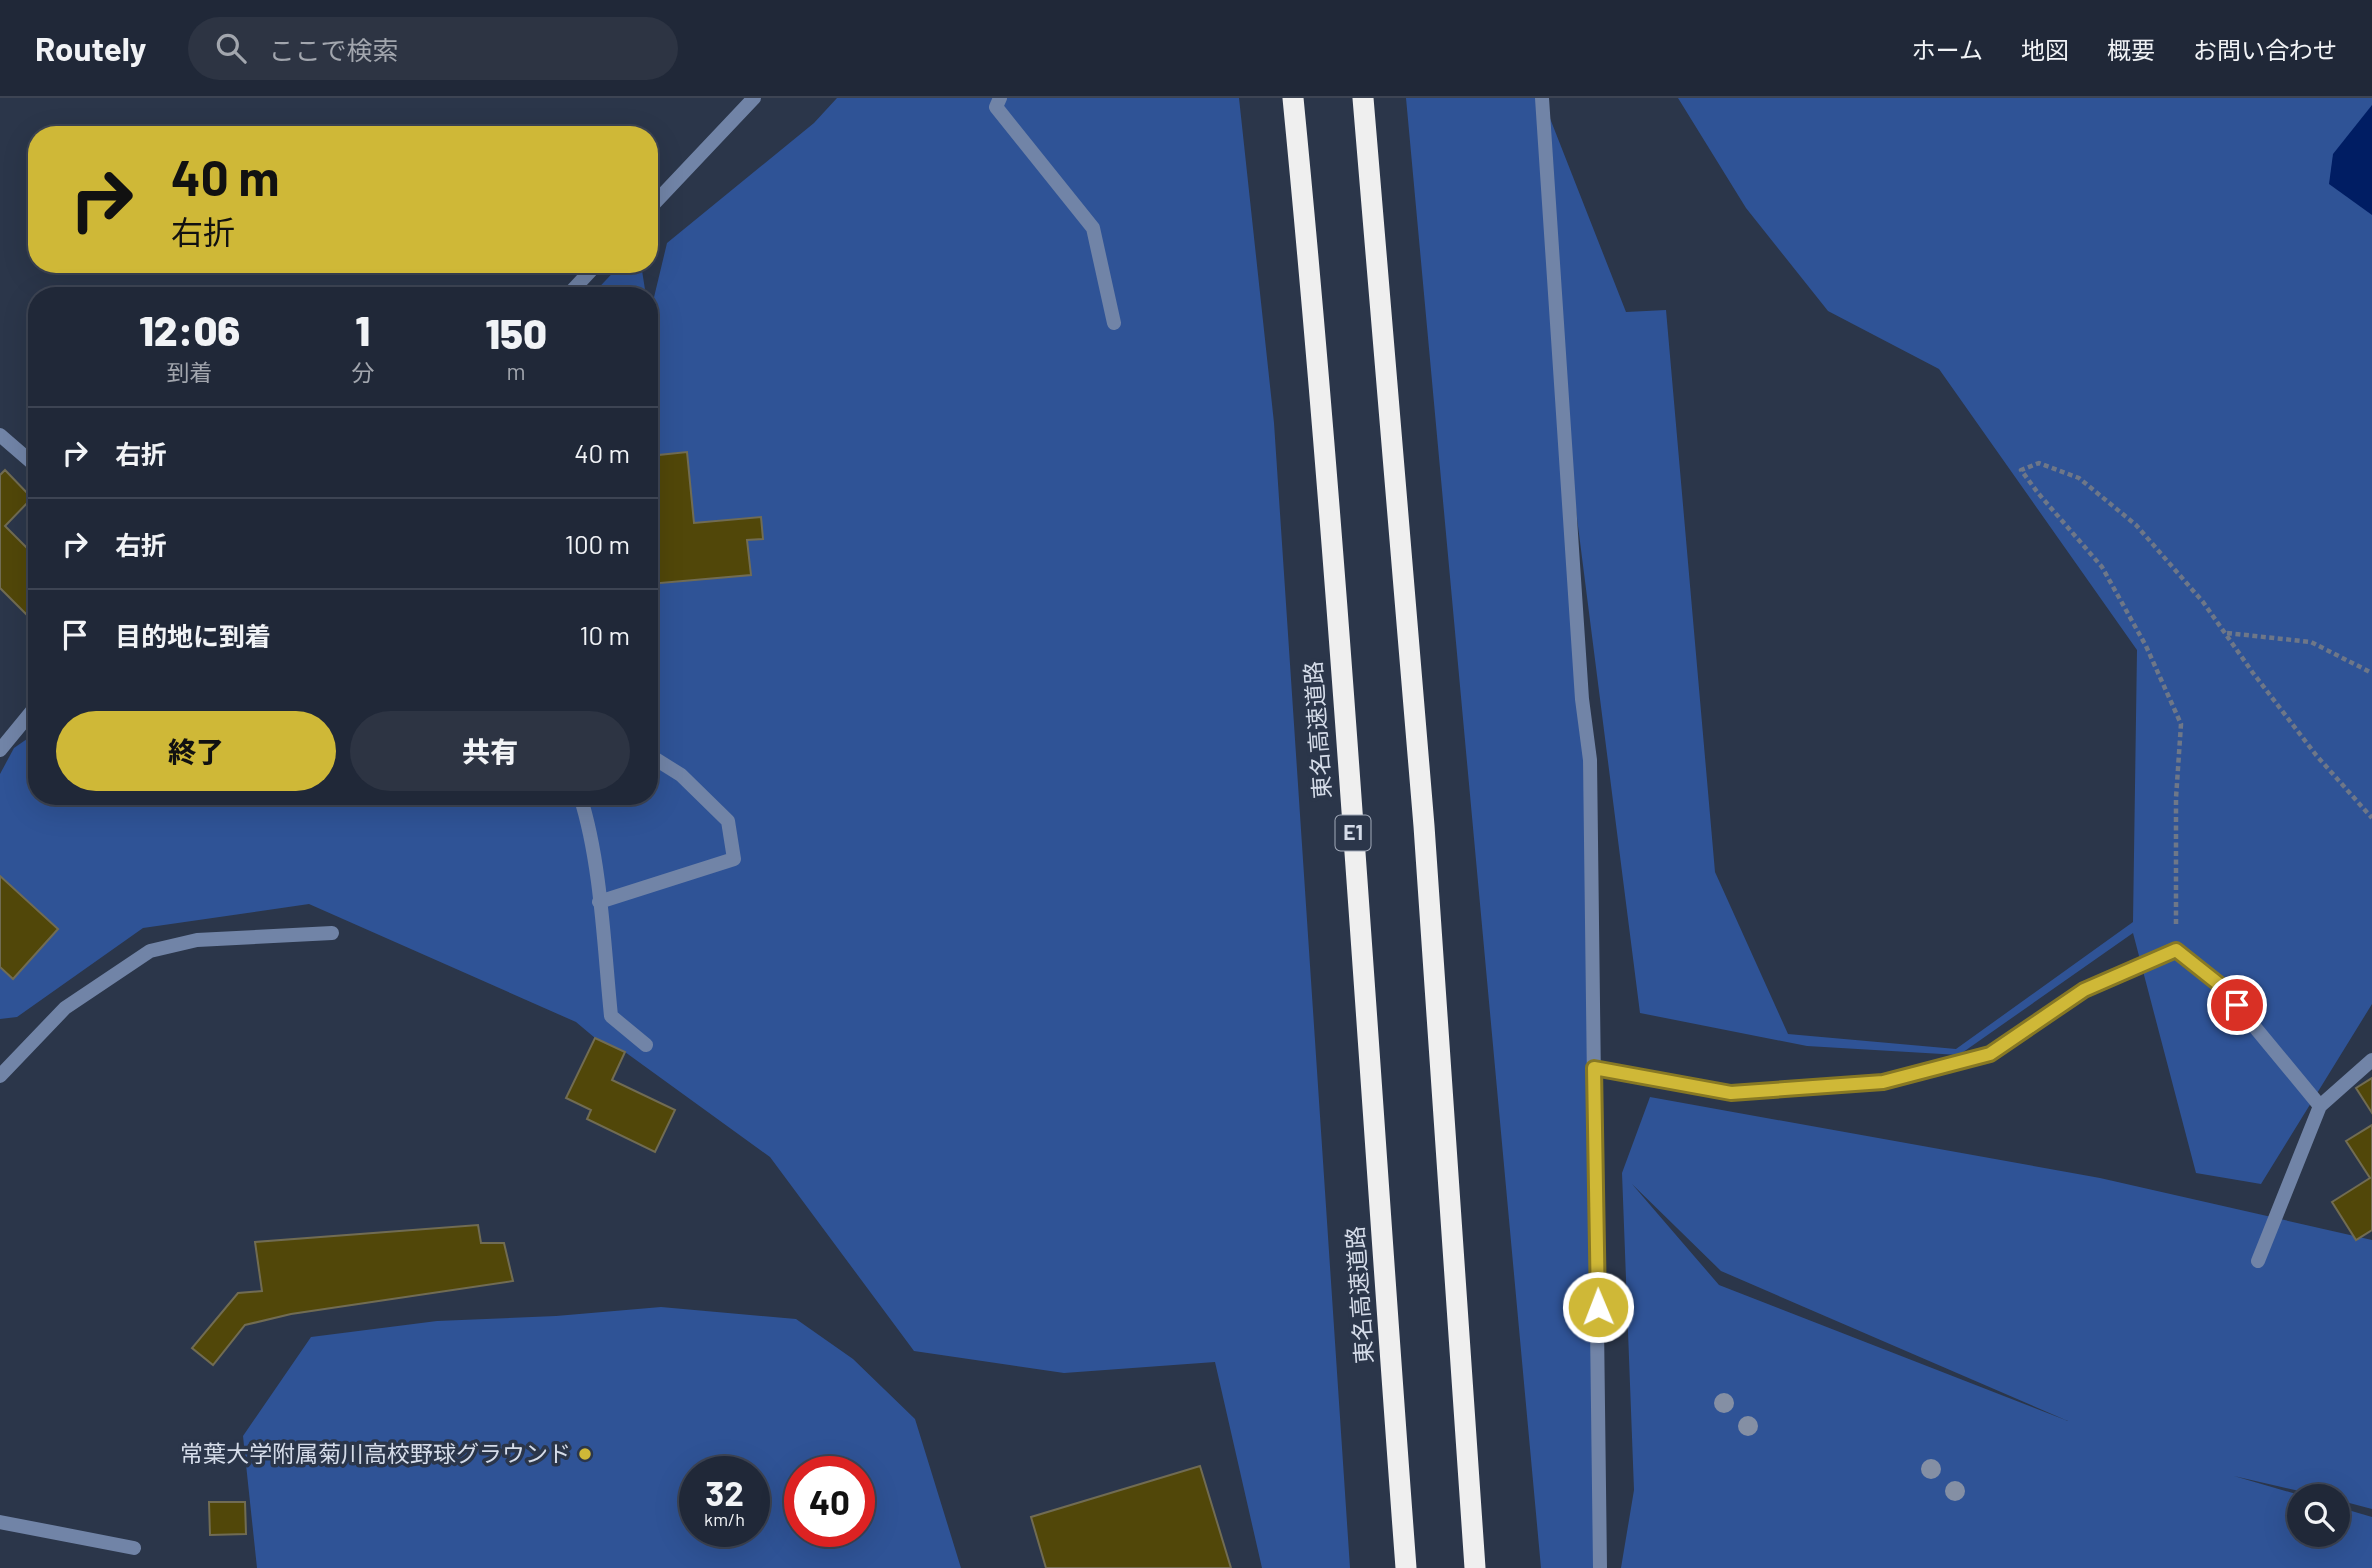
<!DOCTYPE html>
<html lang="ja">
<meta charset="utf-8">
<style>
:root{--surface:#202838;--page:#2d3443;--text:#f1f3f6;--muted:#a2a6ae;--line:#3d4453;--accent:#cfb837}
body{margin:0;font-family:Barlow,"Noto Sans JP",sans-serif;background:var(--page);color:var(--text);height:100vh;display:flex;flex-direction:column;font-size:26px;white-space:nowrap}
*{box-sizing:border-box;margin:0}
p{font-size:23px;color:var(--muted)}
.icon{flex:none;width:38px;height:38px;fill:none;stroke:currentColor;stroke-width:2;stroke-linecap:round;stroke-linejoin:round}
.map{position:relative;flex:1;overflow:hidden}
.drawer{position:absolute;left:28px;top:189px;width:630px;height:518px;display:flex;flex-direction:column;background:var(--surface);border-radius:28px;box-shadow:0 7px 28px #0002,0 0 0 2px var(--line)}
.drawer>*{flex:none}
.top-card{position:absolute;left:28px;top:28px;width:630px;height:147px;border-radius:28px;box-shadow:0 7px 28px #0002,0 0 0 2px var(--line);background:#cfb837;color:#111;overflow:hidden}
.tools{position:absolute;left:2287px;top:1386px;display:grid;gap:14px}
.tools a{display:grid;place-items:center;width:63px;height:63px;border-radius:50%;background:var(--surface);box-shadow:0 7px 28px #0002,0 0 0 2px var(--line);font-size:35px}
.speed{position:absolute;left:679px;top:1358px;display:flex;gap:14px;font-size:35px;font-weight:700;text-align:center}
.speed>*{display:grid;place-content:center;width:91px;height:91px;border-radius:50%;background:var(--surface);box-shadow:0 7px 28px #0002,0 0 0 2px var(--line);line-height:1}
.speed small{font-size:18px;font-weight:400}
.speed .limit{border:10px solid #d22;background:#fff;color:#111}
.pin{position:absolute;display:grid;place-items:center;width:60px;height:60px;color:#fff;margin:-30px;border:4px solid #fff;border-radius:50%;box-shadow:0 2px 7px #0007}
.me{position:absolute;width:77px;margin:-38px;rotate:359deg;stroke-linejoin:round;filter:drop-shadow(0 0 5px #0008)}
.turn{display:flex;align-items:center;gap:24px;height:147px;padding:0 28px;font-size:32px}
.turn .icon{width:91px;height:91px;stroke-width:2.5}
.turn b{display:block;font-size:49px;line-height:60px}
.eta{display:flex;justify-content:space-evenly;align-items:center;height:119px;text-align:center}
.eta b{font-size:42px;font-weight:800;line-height:49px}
.button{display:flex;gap:14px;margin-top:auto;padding:14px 28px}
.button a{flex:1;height:80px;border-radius:42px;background:var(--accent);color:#111;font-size:28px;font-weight:800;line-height:80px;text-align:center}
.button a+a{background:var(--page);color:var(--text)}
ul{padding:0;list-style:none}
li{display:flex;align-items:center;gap:21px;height:91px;padding:0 28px;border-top:2px solid var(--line)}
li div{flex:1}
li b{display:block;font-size:26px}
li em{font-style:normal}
header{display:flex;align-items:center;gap:42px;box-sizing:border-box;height:98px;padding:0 35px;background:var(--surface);border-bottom:2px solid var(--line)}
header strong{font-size:33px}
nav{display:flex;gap:38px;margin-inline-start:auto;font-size:24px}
.search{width:490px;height:63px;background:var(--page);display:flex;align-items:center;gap:18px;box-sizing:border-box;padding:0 24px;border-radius:38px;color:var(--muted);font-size:26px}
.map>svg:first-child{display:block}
.green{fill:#2f5396;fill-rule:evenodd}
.water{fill:#001d63}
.building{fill:#514709;stroke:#716c53;stroke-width:2}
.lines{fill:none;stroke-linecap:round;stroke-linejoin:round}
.path{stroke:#6e7788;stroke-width:4.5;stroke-dasharray:5 3.5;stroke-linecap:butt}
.service{stroke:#7184a7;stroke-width:14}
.minor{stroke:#7184a7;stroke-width:14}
.tertiary{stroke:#7184a7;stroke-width:14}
.motorway{stroke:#efefef;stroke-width:21}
.tree{fill:#848fa4}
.route-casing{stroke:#877824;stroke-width:18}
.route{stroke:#cfb837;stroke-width:12}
.poi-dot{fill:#cfb837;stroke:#2b364a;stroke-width:2.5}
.labels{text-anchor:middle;stroke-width:7;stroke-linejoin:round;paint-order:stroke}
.shield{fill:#2b364a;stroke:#a2aab9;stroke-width:2}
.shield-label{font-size:21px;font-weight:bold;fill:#d5dce9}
.street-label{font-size:23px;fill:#d5dce9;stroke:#2b364a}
.poi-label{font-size:23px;fill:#d5dce9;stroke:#2b364a;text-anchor:end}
</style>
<header>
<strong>Routely</strong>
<div class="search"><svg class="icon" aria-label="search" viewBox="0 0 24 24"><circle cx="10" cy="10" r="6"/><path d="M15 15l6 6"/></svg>ここで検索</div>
<nav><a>ホーム</a><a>地図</a><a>概要</a><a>お問い合わせ</a></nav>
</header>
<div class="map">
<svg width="2372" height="1470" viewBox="0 0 2372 1470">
<rect width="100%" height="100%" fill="#2b364a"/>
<path class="green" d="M837 0H1239L1274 325 1350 1470H1262L1215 1264 1064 1275 914 1253 770 1059 625 954 595 940 576 924 309 806 143 830 17 919 0 921V676L14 650 37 634V698H649V213L650 216 667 145 814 25Z
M1406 0H1542L1626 214 1666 212 1715 774 1788 936 1956 951 2133 824 2137 552 1939 271 1828 213 1746 110 1678 0H2372V906L2261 1086 2196 1075 2133 835 1959 957 1807 948 1640 915 1565 326 1582 601 1602 1470H1541Z
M621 166H641L646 198H591Z
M1650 999 2100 1080 2372 1142V1411L2338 1402V1398H2321L2234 1378 2303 1398H2300V1437H2338V1409L2372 1419V1470H1621L1634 1392 1622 1075ZM1632 1086 1721 1173 2068 1323 1719 1187Z
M661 1209 796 1221 853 1261 915 1321 961 1470H257L243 1338 311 1239 437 1223 556 1218ZM695 1374H754V1433H695ZM800 1374H859V1433H800Z"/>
<path class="water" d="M2372 7V117L2329 86 2333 56Z"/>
<path class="building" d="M687 354 694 425 761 419 763 441 747 442 751 477 649 486V358Z
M5 372 32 400 5 428 37 460V527L0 490V377Z
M0 778 58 831 13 881 0 869Z
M595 940 625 954 612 982 675 1012 655 1054 587 1021 591 1012 566 1000Z
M2372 980V1015L2356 990Z
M2372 1027V1132L2356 1142 2332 1104 2370 1080 2346 1043Z
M478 1127 481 1145H504L513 1183 291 1216 245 1227 213 1267 192 1250 238 1195 262 1193 255 1144Z
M1200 1368 1231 1470H1046L1031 1419Z
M209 1404H245L246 1436 210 1437Z"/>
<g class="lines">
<path class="path" d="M2227 535 2311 544 2372 575
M2176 826V700L2181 626 2146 548 2102 469 2038 395 2021 372 2039 365 2079 380 2136 427 2203 504 2253 575 2316 657 2372 720"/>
<path class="service" d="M1000 0 996 9 1093 130 1114 225
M580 698C601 763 604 849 611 918L646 947
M599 804 734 761 728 723 681 677 649 657
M1594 970 1731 995 1883 984 1990 956 2084 893 2176 852 2220 887 2320 1008 2258 1163
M0 978 65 910 150 853 197 842 332 835
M2320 1008 2372 962
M0 1424 134 1450"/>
<path class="minor" d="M649 111 754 0
M567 198 597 166
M0 337 37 369
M0 652 37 607"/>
<path class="tertiary" d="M1542 0 1582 601 1590 662 1600 1470"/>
<path class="motorway" d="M1293 0C1341 489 1369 980 1406 1470
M1363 0 1424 728 1475 1470"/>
</g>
<g class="tree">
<circle cx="1724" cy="1305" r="10"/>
<circle cx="1748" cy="1328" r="10"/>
<circle cx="1931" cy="1371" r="10"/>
<circle cx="1955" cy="1393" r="10"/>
</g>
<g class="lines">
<g class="route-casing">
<path id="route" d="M1598 1209 1594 970 1731 995 1883 984 1990 956 2084 892 2176 852 2220 887 2237 907"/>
</g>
<use href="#route" class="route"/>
</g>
<circle class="poi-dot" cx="585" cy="1356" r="7"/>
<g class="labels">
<rect class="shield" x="1335.5" y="717.5" width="35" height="35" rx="5"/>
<g class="shield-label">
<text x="1353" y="742">E1</text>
</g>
<g class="street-label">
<text transform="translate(1318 632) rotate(-94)" y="8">東名高速道路</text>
<text transform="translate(1360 1197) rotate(-94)" y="8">東名高速道路</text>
</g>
<g class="poi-label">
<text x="571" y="1364">常葉大学附属菊川高校野球グラウンド</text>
</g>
</g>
</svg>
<div class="tools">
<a><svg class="icon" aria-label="search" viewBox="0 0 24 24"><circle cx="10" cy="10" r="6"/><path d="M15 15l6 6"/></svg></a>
</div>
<div class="speed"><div>32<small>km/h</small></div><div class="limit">40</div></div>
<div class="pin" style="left:2237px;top:907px;background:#d93025"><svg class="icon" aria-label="arrive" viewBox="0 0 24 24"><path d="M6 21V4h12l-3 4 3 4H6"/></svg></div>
<svg class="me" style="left:1598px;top:1209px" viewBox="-20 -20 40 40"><circle r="17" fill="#cfb837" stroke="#fff" stroke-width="3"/><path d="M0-11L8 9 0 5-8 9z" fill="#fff"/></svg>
<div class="top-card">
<div class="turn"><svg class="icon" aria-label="right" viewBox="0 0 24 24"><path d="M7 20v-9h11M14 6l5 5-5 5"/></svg><div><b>40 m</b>右折</div></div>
</div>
<section class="drawer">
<div class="eta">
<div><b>12:06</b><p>到着</p></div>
<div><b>1</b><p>分</p></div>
<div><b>150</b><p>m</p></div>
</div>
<ul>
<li><svg class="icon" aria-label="right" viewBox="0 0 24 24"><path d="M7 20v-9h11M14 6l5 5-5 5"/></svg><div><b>右折</b></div><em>40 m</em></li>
<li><svg class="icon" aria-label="right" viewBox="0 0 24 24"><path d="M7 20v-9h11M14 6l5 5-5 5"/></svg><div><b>右折</b></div><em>100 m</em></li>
<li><svg class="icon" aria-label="arrive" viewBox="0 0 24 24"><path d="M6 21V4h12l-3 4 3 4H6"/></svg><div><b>目的地に到着</b></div><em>10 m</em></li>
</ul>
<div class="button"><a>終了</a><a>共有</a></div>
</section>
</div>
